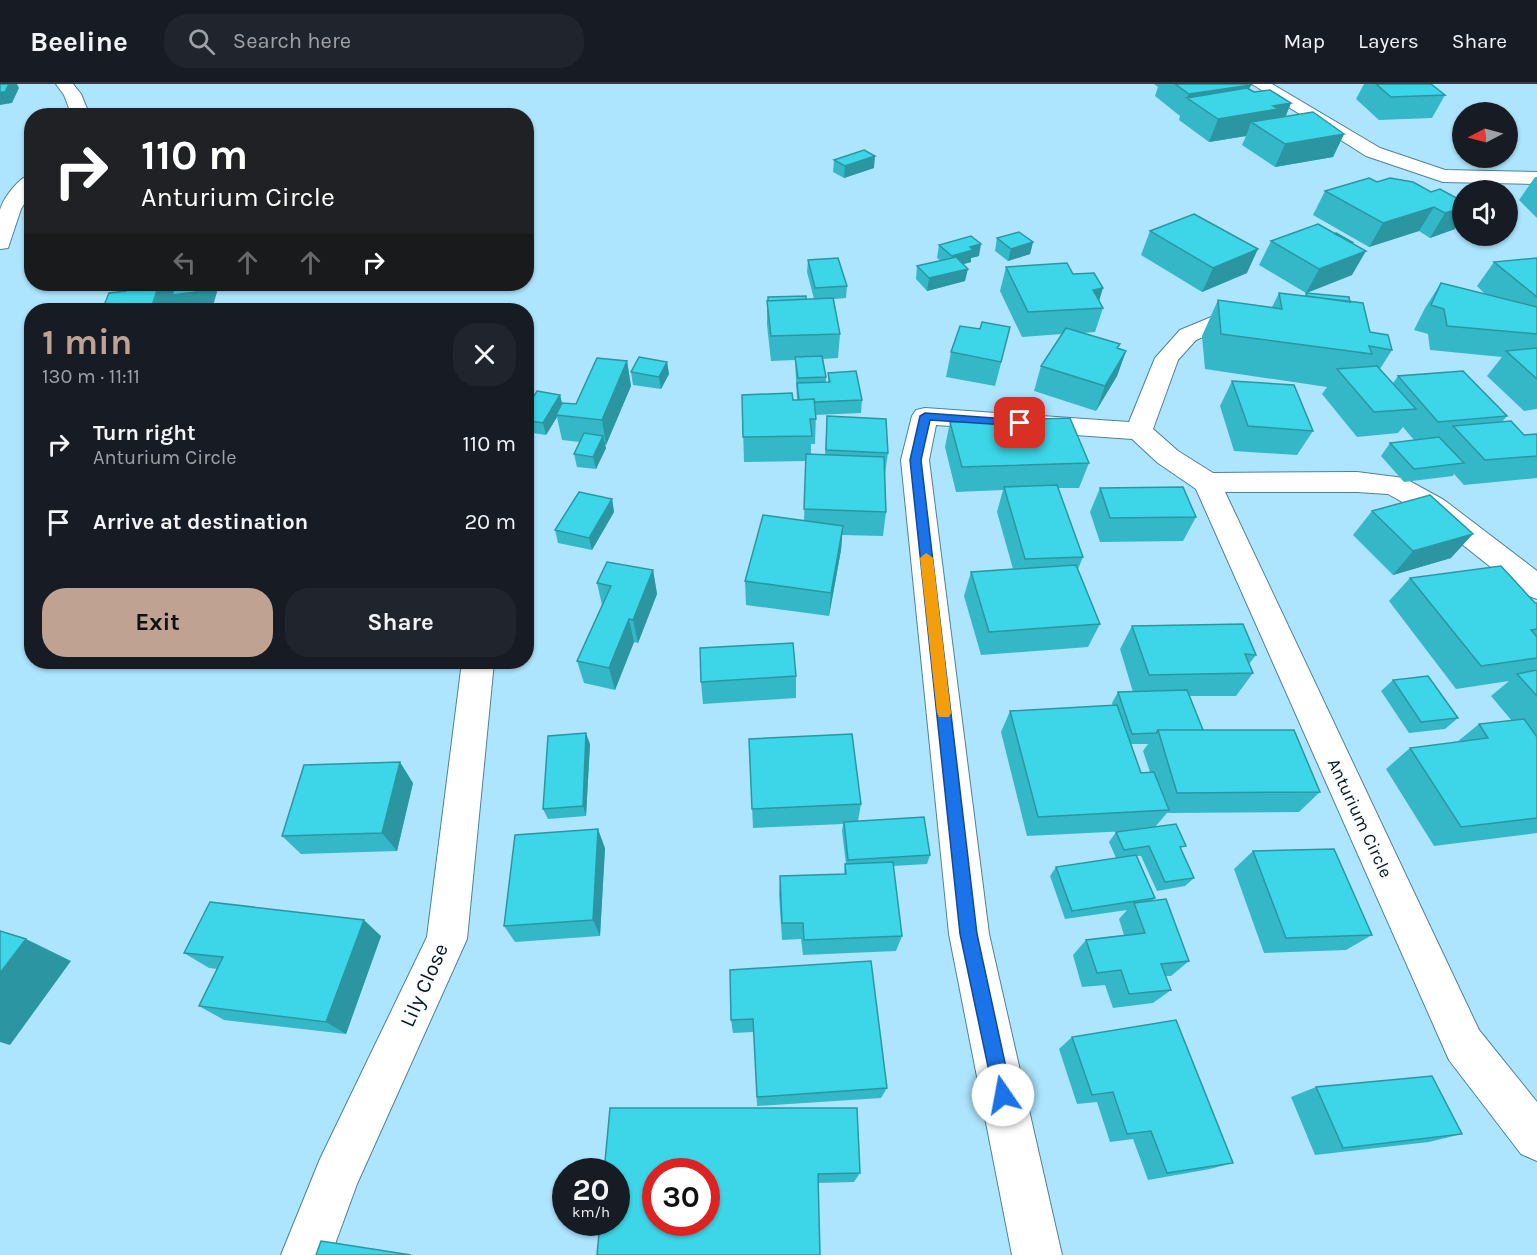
<!DOCTYPE html>
<meta charset="utf-8">
<style>
:root{--surface:#171b24;--page:#20242c;--text:#f1f3f6;--muted:#9ea1a6;--line:#363941;--accent:#c0a292}
body{margin:0;font-family:Karla,sans-serif;background:var(--page);color:var(--text);height:100vh;display:flex;flex-direction:column;font-size:22px;white-space:nowrap}
*{box-sizing:border-box;margin:0}
p{font-size:20px;color:var(--muted)}
.icon{flex:none;width:33px;height:33px;fill:none;stroke:currentColor;stroke-width:2;stroke-linecap:round;stroke-linejoin:round}
.map{position:relative;flex:1;overflow:hidden}
.panel{position:absolute;left:24px;top:219px;width:510px;height:366px;display:flex;flex-direction:column;background:var(--surface);border-radius:24px;box-shadow:0 2px 4px #0004}
.panel>*{flex:none}
.top-card{position:absolute;left:24px;top:24px;width:510px;height:183px;border-radius:24px;box-shadow:0 2px 4px #0004;background:#202124;color:#fff;overflow:hidden}
.needle{width:39px;rotate:264deg}
.fabs{position:absolute;left:1452px;top:18px;display:grid;gap:12px}
.fabs a{display:grid;place-items:center;width:66px;height:66px;border-radius:50%;background:var(--surface);box-shadow:0 2px 4px #0004;font-size:30px}
.speed{position:absolute;left:552px;top:1074px;display:flex;gap:12px;font-size:30px;font-weight:700;text-align:center}
.speed>*{display:grid;place-content:center;width:78px;height:78px;border-radius:50%;background:var(--surface);box-shadow:0 2px 4px #0004;line-height:1}
.speed small{font-size:15px;font-weight:400}
.speed .limit{border:9px solid #d22;background:#fff;color:#111}
.pin{position:absolute;display:grid;place-items:center;width:51px;height:51px;color:#fff;margin:-26px;border-radius:12px;box-shadow:0 3px 9px #0006}
.me{position:absolute;width:66px;margin:-33px;rotate:348deg;stroke-linejoin:round;filter:drop-shadow(0 0 4px #0008)}
.turn{display:flex;align-items:center;gap:21px;height:126px;padding:0 18px;font-size:27px}
.turn .icon{width:78px;height:78px;stroke-width:2.5}
.turn b{display:block;font-size:42px;line-height:51px}
.lanes{display:flex;align-items:center;height:57px;padding:0 18px;background:#0003;justify-content:center;gap:30px;direction:ltr}
.lanes .off{opacity:.35}
.round{display:grid;place-items:center;flex:none;width:63px;height:63px;border-radius:24px;background:var(--page)}
.headline{display:flex;align-items:center;justify-content:space-between;height:102px;padding:0 18px}
h1{font-size:36px;font-weight:700;line-height:45px;color:var(--accent)}
.cta{display:flex;gap:12px;margin-top:auto;padding:12px 18px}
.cta a{flex:1;height:69px;border-radius:24px;background:var(--accent);color:#111;font-size:24px;font-weight:700;line-height:69px;text-align:center}
.cta a+a{background:var(--page);color:var(--text)}
ul{padding:0;list-style:none}
li{display:flex;align-items:center;gap:18px;height:78px;padding:0 18px}
li div{flex:1}
li b{display:block;font-size:22px}
li em{font-style:normal}
header{display:flex;align-items:center;gap:36px;box-sizing:border-box;height:84px;padding:0 30px;background:var(--surface);border-bottom:2px solid var(--line)}
header strong{font-size:28px}
nav{display:flex;gap:33px;margin-inline-start:auto;font-size:21px}
.search{width:420px;height:54px;background:var(--page);display:flex;align-items:center;gap:15px;box-sizing:border-box;padding:0 21px;border-radius:24px;color:var(--muted);font-size:22px}
.map>svg:first-child{display:block}
.lines{fill:none;stroke-linecap:round;stroke-linejoin:round}
.minor-casing{stroke:#4d8299;stroke-width:2}
.minor{fill:#fff;fill-rule:evenodd}
.wall{fill:#34b8c8;fill-rule:evenodd}
.shaded-wall{fill:#2b96a2}
.building{fill:#3dd6e8;stroke:#2b96a2;stroke-width:1.5;fill-rule:evenodd}
.route{fill:#1a73e8;stroke:#114b97;stroke-width:1.5}
.slow{fill:#f59e0b}
.labels{text-anchor:middle;stroke-width:4.5;stroke-linejoin:round;paint-order:stroke}
.street-label{font-size:18px;fill:#041922;stroke:#fcfcfc}
.near-street-label{font-size:21px;fill:#041922;stroke:#fcfcfc}
</style>
<header>
<strong>Beeline</strong>
<div class="search"><svg class="icon" aria-label="search" viewBox="0 0 24 24"><circle cx="10" cy="10" r="6"/><path d="M15 15l6 6"/></svg>Search here</div>
<nav><a>Map</a><a>Layers</a><a>Share</a></nav>
</header>
<div class="map">
<svg width="1537" height="1171" viewBox="0 0 1537 1171">
<rect width="100%" height="100%" fill="#ade5fe"/>
<g class="lines">
<g class="minor-casing">
<path id="minor" d="M56 0H73L81 10 90 32H72L64 11Z
M1252 0H1272L1380 64 1445 86 1537 88V100L1443 98 1366 72Z
M32 90V108L21 125 8 164 0 165C0 154 0 137 0 126 4 113 19 93 32 90Z
M1238 222 1246 224 1250 229 1246 234 1196 256 1178 276 1153 345 1178 367 1213 389 1357 388 1404 394 1444 416 1537 487V515L1526 511 1424 430 1388 410 1357 408H1225L1479 946 1537 1018V1077L1521 1070 1449 976 1196 405 1158 379 1132 355 936 341 929 376 989 850 1062 1171H1012L949 850 901 376 912 332 916 326 925 324 1129 338 1155 274 1180 246Z
M462 578H494L467 855 357 1100 331 1171H281L320 1075 427 853Z"/>
</g>
<use href="#minor" class="minor"/>
</g>
<path class="wall" d="M1154 0H1250L1249 5 1254 8 1291 19 1286 32 1344 50 1333 73 1275 83 1242 61 1246 52 1209 58 1179 36 1180 32 1155 12 1158 3Z
M1364 0H1431L1445 11 1432 34 1379 36 1356 15Z
M834 76 874 84 844 94 833 88Z
M1535 93H1537V134L1519 116Z
M1377 98 1431 108 1455 145 1430 154 1419 147 1369 163 1313 131 1325 107Z
M1150 147 1247 189 1202 208 1141 171Z
M997 154 1033 158 1030 170 1008 177 995 167Z
M1271 157 1352 159V191L1307 209 1350 218 1370 248 1392 266 1380 285 1393 299 1398 292 1507 332 1502 338 1524 351 1537 350V394L1464 401 1454 390 1453 392 1404 398 1381 372 1390 359 1414 356 1403 343 1398 349 1357 353 1322 310 1327 303 1205 285 1202 252 1218 216 1272 223 1279 209 1305 212 1306 209 1259 181Z
M939 161 979 172 971 174V178L963 180 965 197 927 207 916 195 917 182 941 177 937 174Z
M1537 174V325L1524 327 1487 292 1502 273 1430 266 1428 250 1414 246 1425 224 1441 199 1486 211 1477 202 1494 178Z
M808 176 847 202 846 214 834 215 840 250 838 274 823 275 826 293V298H828V289L862 316 861 329 816 331 815 360H811V370L825 371 827 332 888 369 885 390 886 428 883 452 842 451 841 466 829 532 746 521 745 497 804 437 806 377 744 378 742 311 797 316 795 276 771 277 767 241V217L814 215 807 188Z
M1006 183 1073 190 1099 216 1103 224 1095 248 1083 249 1120 260 1118 264 1126 267 1117 292 1096 327 1034 307 1041 282 1062 250 1022 253 1000 207Z
M980 245 1004 268 995 302 946 293 951 268Z
M627 277 631 302 606 361H605L606 364 596 385 577 383 574 370 580 358 562 356 557 333 546 351 526 348V324L560 311 562 320H576Z
M667 278 669 290 661 305 633 301 631 288Z
M1232 297 1313 347 1297 371 1234 367 1220 322Z
M950 338 1089 379 1079 404H1058L1083 473 1078 485 1100 540 1088 563 981 571 964 512 971 488 1013 485 997 428 1003 406 956 408 945 363Z
M1100 404 1196 433 1183 457 1100 458 1090 428Z
M612 415 614 428 592 466 558 459 555 446Z
M1372 427 1451 474 1393 491 1353 451Z
M653 486 657 510 638 559 634 558 615 606 584 599 577 577 602 521 597 499Z
M1410 494 1535 519H1537V585L1536 586H1537V749L1434 762 1386 685 1410 664 1457 658 1479 640 1512 637 1491 612 1509 597 1456 605 1389 517Z
M1132 542 1256 571 1249 580 1253 589 1236 612H1190L1203 646 1320 708 1299 728 1167 729 1155 743 1181 767 1194 794 1185 802 1157 807 1141 772H1137L1155 814 1152 817 1189 877 1171 892H1166L1171 906 1153 919 1113 924 1105 901 1082 903 1073 871 1086 856 1124 851 1119 835 1127 826 1065 835 1050 792 1056 783 1116 774 1109 758 1116 748 1128 747 1027 752 1001 648 1010 627 1113 622 1112 619 1118 608H1133L1120 565ZM1131 660H1148L1143 667 1150 688 1141 689Z
M796 592V614L703 620 701 598Z
M1393 596 1458 634 1445 645 1409 649 1381 607Z
M749 655 861 720 858 737 930 771 927 780 893 782 902 852 896 867 803 871 801 855 782 856 779 810 780 792 844 790 845 780H846L842 747 843 740 753 744Z
M590 660 586 732 548 735 543 725Z
M413 699 397 767 301 770 282 752Z
M605 764 600 852 515 858 504 842Z
M1253 767 1372 851 1346 866 1264 869 1234 785Z
M381 852 346 950 224 936 199 922 217 885 209 884 184 869Z
M730 886 887 1004 881 1014 757 1022 754 948 733 949 731 936Z
M1072 953 1233 1079 1210 1085 1148 1096 1133 1055 1110 1058 1097 1018 1077 1020 1059 965Z
M1316 1003 1462 1050 1429 1058 1315 1071 1291 1013Z
M616 1088 860 1089 854 1098 818 1099Z"/>
<path class="shaded-wall" d="M9 0H17L19 4 12 19 0 21V8Z
M1251 1 1242 23 1187 14 1189 10Z
M1291 19 1281 42 1251 38 1246 52 1209 58 1218 35 1273 22Z
M1344 50 1333 73 1275 83 1285 60Z
M875 72 874 84 844 94 845 82Z
M1434 123 1419 147 1369 163 1383 139Z
M1462 124V134L1455 145 1430 154 1445 129Z
M1033 158 1030 170 1008 177 1011 165Z
M981 160 979 172 971 174V178L950 184 952 172 970 163Z
M1258 165 1247 189 1202 208 1213 184Z
M1366 167 1352 191 1306 209 1319 185Z
M968 185 965 197 927 207 929 194Z
M159 200H215L218 204 212 226 151 225Z
M1103 204 1097 224 1093 206Z
M122 222 126 226H105L103 224Z
M1126 267 1117 292 1096 327 1105 302Z
M627 277 631 302 606 361 602 336Z
M667 278 669 290 661 305 659 293Z
M560 311 563 323 556 331 557 333 546 351 543 339Z
M603 352 606 364 596 385 593 373Z
M526 375 529 385 526 390Z
M612 415 614 428 592 466 589 454Z
M843 442 841 466 829 532 831 509Z
M1473 450 1451 474 1393 491 1413 467Z
M653 486 657 510 638 559 633 536Z
M629 535 634 558 615 606 609 584Z
M586 649 590 660 586 732 583 722Z
M400 678 413 699 397 767 382 749Z
M598 745 605 764 600 852 593 836Z
M364 836 381 852 346 950 326 938Z
M26 855 71 877 10 961 0 958V889Z"/>
<path class="building" d="M0 0H9L5 8H0Z
M1175 0H1250L1251 1 1189 10Z
M1376 0H1431L1445 11 1391 13Z
M1247 4 1254 8 1270 6 1291 19 1273 22 1278 25 1218 35 1187 14Z
M168 27 167 32H116Z
M1313 28 1344 50 1285 60 1251 38Z
M864 66 875 72 845 82 834 76Z
M1369 94 1377 98 1390 94 1413 98 1431 108 1440 105 1462 117V124L1445 129 1434 123 1383 139 1325 107Z
M1194 130 1258 165 1213 184 1150 147Z
M1318 140 1366 167 1319 185 1271 157Z
M1019 148 1033 158 1011 165 997 154Z
M1336 149 1352 158H1351L1335 150Z
M971 152 981 160 970 163 973 166 952 172 939 161Z
M956 173 968 185 929 194 917 182Z
M838 174 847 202 815 204 808 176Z
M1537 174V213L1494 178Z
M1067 179 1073 190 1094 189 1103 204 1093 206 1103 224 1028 228 1006 183Z
M1441 199 1537 223V250L1447 242 1444 225 1431 221Z
M129 200H159L151 225 200 220 198 226H121L122 222 103 224 109 209 126 207Z
M176 200H199L196 208 172 211Z
M1279 209 1363 219 1370 248 1388 251 1392 266 1369 262 1372 270 1221 250 1218 216 1282 225Z
M1306 209 1349 213 1350 218 1307 212Z
M806 212V215L768 217V213Z
M833 214 840 250 771 252 767 217Z
M982 238 1010 243 1001 278 951 268 960 242 980 245Z
M1066 244 1120 260 1117 264 1126 267 1105 302 1041 282Z
M1537 264V295L1506 267Z
M822 272 826 293 798 294 795 273Z
M639 273 667 278 659 293 631 288Z
M597 274 627 277 602 336 556 331 562 319 576 320Z
M1377 282 1416 325 1374 328 1337 285Z
M856 287 862 316 815 318 814 315 799 316 797 299 830 298 828 289Z
M1463 287 1507 332 1438 338 1398 292Z
M1232 297 1294 301 1313 347 1248 342Z
M537 307 560 311 543 339 526 336V324Z
M792 309 793 316 814 315 816 335H810L812 352 743 353 742 311Z
M827 332 886 335 888 369 826 366Z
M1070 334 1089 379 962 383 950 338Z
M1511 337 1524 351 1537 350V372L1485 376 1453 342Z
M584 349 603 352 593 373 574 370Z
M1439 353 1464 379 1414 385 1390 359Z
M806 370 884 373 886 428 804 425Z
M1057 401 1083 473 1025 475 1004 403Z
M1183 403 1196 433 1110 434 1100 404Z
M579 408 612 415 589 454 555 446Z
M1430 411 1473 450 1413 467 1372 427Z
M763 431 843 442 831 509 745 497Z
M607 478 653 486 633 536 629 535 609 584 577 577 611 502 597 499Z
M1076 481 1100 540 989 548 971 488Z
M1501 482 1535 519H1537V545L1531 546 1537 553V574L1481 582 1410 494Z
M1243 540 1256 571 1245 570 1253 589 1149 591 1132 542Z
M793 559 796 592 701 598 700 564Z
M1537 586V612L1517 590Z
M1428 592 1458 634 1421 638 1393 596Z
M1187 606 1203 646H1158L1156 649 1132 650 1118 608Z
M1117 621 1141 689 1154 688 1169 726 1038 733 1010 627Z
M1524 635 1537 653V734L1461 743 1410 664 1488 654 1479 640Z
M1158 646H1294L1320 708 1177 709Z
M586 649 583 722 543 725 548 652Z
M852 650 861 720 752 725 749 655Z
M400 678 382 749 282 752 304 681Z
M924 733 930 771 848 776 844 738Z
M1176 740 1186 762 1180 763 1194 794 1165 798 1149 762 1124 766 1116 748Z
M598 745 593 836 504 842 515 751Z
M1334 765 1372 851 1286 854 1253 767Z
M1136 771 1155 814 1072 827 1056 783Z
M893 778 902 852 804 856 803 839H782L780 792 846 790 845 780Z
M1166 815 1189 877 1161 880 1171 906 1129 910 1121 886 1097 889 1086 856 1145 849 1134 819Z
M210 818 364 836 326 938 199 922 223 873 184 869Z
M0 847 26 855 0 889Z
M871 877 887 1004 757 1013 753 935 731 936 730 886Z
M1176 936 1233 1079 1167 1089 1151 1047 1127 1050 1113 1008 1092 1011 1072 953Z
M1432 992 1462 1050 1343 1064 1316 1003Z
M610 1024H857L860 1089 818 1090 820 1171H597L600 1138H616V1088H604ZM656 1088H706V1138H656Z
M321 1157 411 1171H316Z"/>
<path class="route" d="M925 329 1020 336 1026 339 1020 342 930 336 921 376 977 850 1012 1011 1009 1017 1003 1020 996 1017 994 1011 960 850 910 376 920 332Z"/>
<path class="slow" d="M926 469 933 474 951 629 949 633H939L937 629 920 474Z"/>
<g class="labels">
<g class="street-label">
<text transform="translate(1360 734) rotate(65)" y="6">Anturium Circle</text>
</g>
<g class="near-street-label">
<text transform="translate(424 901) rotate(-66)" y="7">Lily Close</text>
</g>
</g>
</svg>
<div class="fabs">
<a><svg class="needle" viewBox="-14 -14 28 28"><path d="M0-13l5 13h-10z" fill="#e53935"/><path d="M0 13l5-13h-10z" fill="#9ea1a6"/></svg></a>
<a><svg class="icon" aria-label="sound" viewBox="0 0 24 24"><path d="M4 9h4l5-4v14l-5-4H4zM17 9q2 3 0 6"/></svg></a>
</div>
<div class="speed"><div>20<small>km/h</small></div><div class="limit">30</div></div>
<div class="pin" style="left:1020px;top:339px;background:#d93025"><svg class="icon" aria-label="arrive" viewBox="0 0 24 24"><path d="M6 21V4h12l-3 4 3 4H6"/></svg></div>
<svg class="me" style="left:1003px;top:1011px" viewBox="-20 -20 40 40"><circle r="19" fill="#fff"/><path d="M0-13L10 11 0 6-10 11z" fill="#1a73e8"/></svg>
<div class="top-card">
<div class="turn"><svg class="icon" aria-label="right" viewBox="0 0 24 24"><path d="M7 20v-9h11M14 6l5 5-5 5"/></svg><div><b>110 m</b>Anturium Circle</div></div>
<div class="lanes"><svg class="icon off" aria-label="left" viewBox="0 0 24 24"><path d="M17 20v-9H6M10 6l-5 5 5 5"/></svg><svg class="icon off" aria-label="ahead" viewBox="0 0 24 24"><path d="M12 20V5M6 11l6-6 6 6"/></svg><svg class="icon off" aria-label="ahead" viewBox="0 0 24 24"><path d="M12 20V5M6 11l6-6 6 6"/></svg><svg class="icon" aria-label="right" viewBox="0 0 24 24"><path d="M7 20v-9h11M14 6l5 5-5 5"/></svg></div>
</div>
<section class="panel">
<div class="headline"><div><h1>1 min</h1><p>130 m · 11:11</p></div><a class="round"><svg class="icon" aria-label="close" viewBox="0 0 24 24"><path d="M6 6l12 12M18 6L6 18"/></svg></a></div>
<ul>
<li><svg class="icon" aria-label="right" viewBox="0 0 24 24"><path d="M7 20v-9h11M14 6l5 5-5 5"/></svg><div><b>Turn right</b><p>Anturium Circle</p></div><em>110 m</em></li>
<li><svg class="icon" aria-label="arrive" viewBox="0 0 24 24"><path d="M6 21V4h12l-3 4 3 4H6"/></svg><div><b>Arrive at destination</b></div><em>20 m</em></li>
</ul>
<div class="cta"><a>Exit</a><a>Share</a></div>
</section>
</div>
